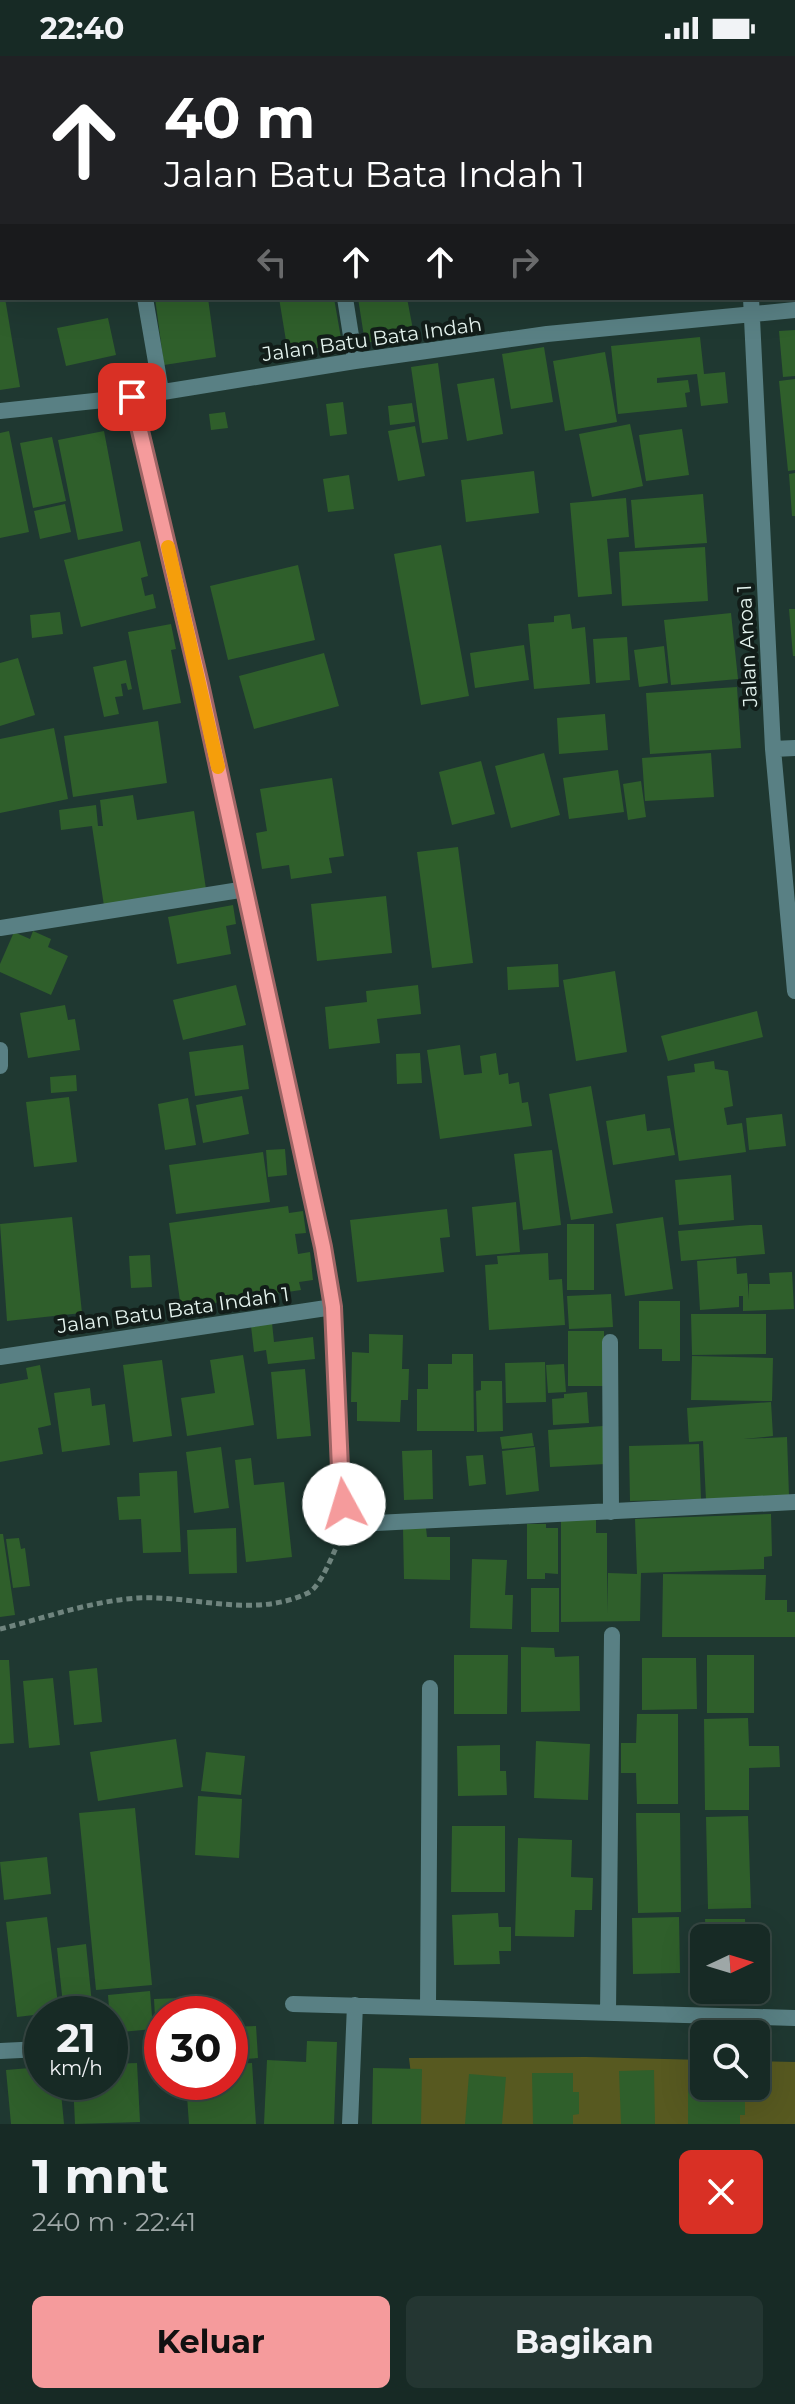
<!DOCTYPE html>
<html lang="id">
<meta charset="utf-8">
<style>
:root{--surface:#172a25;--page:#243632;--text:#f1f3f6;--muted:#9ea7a7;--line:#364642;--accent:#f59b9c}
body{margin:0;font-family:Montserrat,sans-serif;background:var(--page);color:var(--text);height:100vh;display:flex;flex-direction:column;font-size:30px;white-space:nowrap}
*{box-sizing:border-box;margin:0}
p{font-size:26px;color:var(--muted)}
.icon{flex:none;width:44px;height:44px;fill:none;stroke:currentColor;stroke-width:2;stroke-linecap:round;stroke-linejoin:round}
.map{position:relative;height:2068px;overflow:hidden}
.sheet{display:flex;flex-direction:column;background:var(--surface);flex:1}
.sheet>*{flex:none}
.top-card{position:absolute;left:0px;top:0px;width:796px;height:244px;box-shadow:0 8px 32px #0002,0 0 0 2px var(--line);background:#202124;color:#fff;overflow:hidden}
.needle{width:52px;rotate:86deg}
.fabs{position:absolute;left:690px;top:1868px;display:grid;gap:16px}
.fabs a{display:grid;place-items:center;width:80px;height:80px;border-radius:12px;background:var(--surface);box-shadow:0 8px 32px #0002,0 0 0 2px var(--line);font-size:40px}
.speed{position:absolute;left:24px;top:1940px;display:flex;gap:16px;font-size:40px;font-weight:700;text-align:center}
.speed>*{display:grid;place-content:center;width:104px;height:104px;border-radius:50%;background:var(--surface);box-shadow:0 8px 32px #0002,0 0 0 2px var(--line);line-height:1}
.speed small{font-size:20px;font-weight:400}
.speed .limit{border:12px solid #d22;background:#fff;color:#111}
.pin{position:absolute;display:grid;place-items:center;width:68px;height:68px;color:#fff;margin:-34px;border-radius:16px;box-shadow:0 4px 12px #0006}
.me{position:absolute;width:88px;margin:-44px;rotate:354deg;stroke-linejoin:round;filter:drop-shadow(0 0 6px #0008)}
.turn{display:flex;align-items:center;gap:28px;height:168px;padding:0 32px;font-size:36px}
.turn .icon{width:104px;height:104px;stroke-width:2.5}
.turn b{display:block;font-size:56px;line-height:68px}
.lanes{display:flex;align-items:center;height:76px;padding:0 32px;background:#0003;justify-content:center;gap:40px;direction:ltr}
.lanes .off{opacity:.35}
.round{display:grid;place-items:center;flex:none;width:84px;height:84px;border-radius:12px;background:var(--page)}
.overview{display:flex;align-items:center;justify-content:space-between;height:136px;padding:0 32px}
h1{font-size:48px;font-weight:700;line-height:60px}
.action{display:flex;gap:16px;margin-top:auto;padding:16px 32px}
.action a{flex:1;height:92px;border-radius:12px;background:var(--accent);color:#111;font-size:32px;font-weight:700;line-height:92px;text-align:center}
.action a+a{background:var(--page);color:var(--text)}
.status{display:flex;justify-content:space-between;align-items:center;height:56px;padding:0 40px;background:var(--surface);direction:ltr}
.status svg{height:22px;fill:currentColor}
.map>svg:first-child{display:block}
.green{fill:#575920}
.building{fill:#2f5f2b}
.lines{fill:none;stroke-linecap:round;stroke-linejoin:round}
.path{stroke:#6f847e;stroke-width:5;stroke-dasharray:6 4;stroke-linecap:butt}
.street{stroke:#598084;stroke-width:16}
.route-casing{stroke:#9f6565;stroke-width:20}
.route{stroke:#f59b9c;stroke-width:14}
.slow{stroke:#f59e0b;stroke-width:14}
.labels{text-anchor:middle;stroke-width:8;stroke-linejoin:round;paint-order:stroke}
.street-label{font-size:20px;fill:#e5f4ef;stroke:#121d19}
</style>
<div class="status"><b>22:40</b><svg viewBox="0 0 49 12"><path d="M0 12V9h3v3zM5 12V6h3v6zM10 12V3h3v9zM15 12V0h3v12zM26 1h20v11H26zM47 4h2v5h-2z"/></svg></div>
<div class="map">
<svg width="795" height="2068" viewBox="0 0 795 2068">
<rect width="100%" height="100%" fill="#1f3831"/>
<path class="green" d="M586 2001 704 2004V2030H756V2005L795 2006V2068H417L409 2002Z"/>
<path class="building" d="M0 242H5L20 331 0 334Z
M155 242H208L216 301 164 309Z
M279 242H334L342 288 288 297Z
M358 242H407L414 279 365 287Z
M108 262 116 299 66 310 57 272Z
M795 274V320L783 321 779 275Z
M700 281 704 318 725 316 728 347 701 350 697 318 657 322V327L688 324 690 336 685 337 687 351 618 358 611 290Z
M544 291 553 346 511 353 502 298Z
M605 296 617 366 565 375 553 305Z
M438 307 448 383 422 387 411 311Z
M494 322 503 378 467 385 457 328Z
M795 323V414L788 415 779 325Z
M343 346 347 378 330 380 326 348Z
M412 347 415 366 390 369 388 350Z
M225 356 228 372 211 374 209 358Z
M630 368 643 430 592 441 579 378Z
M415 370 425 420 398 425 388 375Z
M682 373 689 419 646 425 639 379Z
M9 375 29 476 0 482V377Z
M104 375 123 475 78 484 58 384Z
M52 381 66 445 33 452 20 387Z
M534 415 539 457 466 466 461 424Z
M795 417V460H792L789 418Z
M349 419 354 453 328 456 323 423Z
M703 438 707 487 635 492 631 444Z
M626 442 629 481 607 483 612 538 578 541 570 447Z
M65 448 71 476 40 483 34 455Z
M140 485 148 520 141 522 145 540 153 538 156 552 81 571 64 504Z
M441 489 469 640 421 649 394 498Z
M705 491 708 545 622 550 619 496Z
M298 509 315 584 228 604 210 530Z
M789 553H795V600H793Z
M60 556 63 578 32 582 30 559Z
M731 557 738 623 671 629 664 564Z
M570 558 572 573 585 571 590 628 534 633 528 568 554 566V560Z
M171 568 176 593 171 594 181 647 143 654 128 576Z
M627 581 630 624 596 627 593 583Z
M524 589 529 624 475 632 470 597Z
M664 590 668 627 639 631 634 594Z
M324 597 339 650 254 673 239 620Z
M18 602 35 659 0 670V607Z
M126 604 132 633 128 634 126 627 121 628 123 640 115 641 119 658 104 661 93 611Z
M737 631 741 692 650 698 646 637Z
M605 658 608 694 559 698 557 662Z
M158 665 167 727 73 741 64 680Z
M54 672 68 743 0 757V683Z
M544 697 560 759 511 772 495 710Z
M711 697 714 741 645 745 642 702Z
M481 705 495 758 452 769 439 716Z
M618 714 624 756 569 763 563 722Z
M332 722 344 800 329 802 332 817 291 823 289 809 262 813 256 777 267 775 260 733Z
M641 725 646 761 628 764 623 728Z
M133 739 137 764 194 755 206 833 104 850 92 770 61 774 59 754 96 749 98 770H103L100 744Z
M458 791 473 907 432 912 417 796Z
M386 840 392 897 317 905 311 848Z
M233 849 236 868 226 870 231 898 177 908 168 861Z
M33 875 51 883 48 891 68 900 51 939 0 916V908L14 876 30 883Z
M558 908 559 931 508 934 507 911Z
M615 915 627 996 576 1005 563 924Z
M236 929 246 969 183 984 173 944Z
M418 929 421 958 377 963 380 987 329 993 325 951 367 946 366 935Z
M65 949 68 964 75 963 80 994 28 1002 20 957Z
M757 955 763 981 668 1005 661 980Z
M243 989 249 1033 195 1040 189 996Z
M460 989 464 1019 482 1017 480 1000 496 997 499 1019 508 1017 509 1028 519 1026 522 1047 528 1046 532 1070 440 1083 427 994Z
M420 997 422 1027 397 1028 396 998Z
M714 1005 715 1013 728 1015 733 1050 724 1052 727 1069 742 1067 746 1096 679 1105 667 1020 695 1016 694 1008Z
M76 1019 77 1035 51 1037 50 1021Z
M591 1030 613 1157 571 1164 549 1038Z
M242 1040 249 1078 203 1087 196 1049Z
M69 1041 77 1106 34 1111 26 1046Z
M188 1042 196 1089 165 1094 158 1048Z
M645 1058 647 1075 670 1072 675 1099 613 1109 606 1065Z
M782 1058 786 1090 749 1094 746 1062Z
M285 1093 287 1119 268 1121 266 1094Z
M552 1094 561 1169 523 1174 514 1098Z
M263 1096 270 1146 176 1158 169 1109Z
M731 1119 734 1164 679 1169 675 1124Z
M516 1146 520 1196 476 1200 472 1151Z
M288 1150 289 1157 303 1155 306 1177 295 1178 298 1198 310 1196 313 1224 299 1226 301 1234 181 1252 169 1167Z
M447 1153 450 1181 440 1182 444 1216 357 1226 350 1164Z
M72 1161 82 1257 7 1265 0 1168Z
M663 1161 673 1233 625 1240 616 1168Z
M567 1168H594V1234H567Z
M750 1169H762L765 1198 681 1205 678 1175Z
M548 1197 549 1224 562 1223 565 1269 489 1274 485 1209 498 1208 497 1200Z
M150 1199 152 1231 131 1232 129 1200Z
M736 1202 737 1218 747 1217 749 1244V1228H770L769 1217 792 1216 794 1253 743 1255V1240H739V1251L700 1254 697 1205Z
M611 1238 613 1271 569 1273 567 1240Z
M639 1245H680V1305H662V1293H639Z
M691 1258H766V1298L692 1299Z
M272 1267 274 1286 313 1281 315 1303 268 1308 266 1294 254 1296 251 1270Z
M568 1275H604V1330H568Z
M369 1278 403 1279 402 1313H409L408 1344H401L400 1366 357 1365V1346H351L352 1296 369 1297Z
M452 1298H473L474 1375H417V1333H428V1308H452Z
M243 1299 254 1369 187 1380 181 1342 215 1337 210 1304Z
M692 1300 773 1302 772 1345 691 1344Z
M162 1304 172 1380 133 1386 123 1309Z
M545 1306 546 1346 506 1347 505 1307Z
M564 1308 566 1336 548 1337 546 1309Z
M40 1309 51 1369 38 1372 43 1398 0 1406V1328L28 1323 26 1312Z
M305 1313 311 1380 277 1383 271 1316Z
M481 1325H502L503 1375 477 1376 476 1335 481 1334Z
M90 1332 92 1350 105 1348 110 1389 62 1396 54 1337Z
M587 1336 589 1367 553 1369 552 1343 564 1342V1338Z
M771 1346 773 1380 744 1383 787 1381 789 1440 706 1444 703 1385 689 1386 687 1352Z
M603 1370 605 1408 550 1411 548 1374Z
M532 1377 534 1390 502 1393 500 1381Z
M699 1388 701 1443 630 1445 629 1390Z
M221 1391 229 1452 194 1457 186 1396Z
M535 1391 539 1435 506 1439 502 1395Z
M432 1394 433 1443 404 1444 402 1395Z
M483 1399 486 1428 469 1430 466 1400Z
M251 1402 254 1429 284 1426 292 1501 246 1506 235 1404Z
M177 1415 181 1496 143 1497 141 1463 119 1464 117 1441 140 1440 139 1417Z
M771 1458 772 1500 764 1501V1513L641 1517 640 1565 561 1566V1461H596V1477H607V1557L608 1517 637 1518 635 1463Z
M527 1468H546V1472H558V1518L545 1517V1523H527Z
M236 1472 237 1517 189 1518 187 1474Z
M403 1472H426L427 1481H450V1524L404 1523Z
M0 1478H3L15 1559 0 1561Z
M19 1482 21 1493 25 1492 30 1530 13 1532 6 1483Z
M472 1503 507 1504 505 1539H513L512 1573 470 1572Z
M663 1518 766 1519 765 1544H787V1556H795V1581H662Z
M531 1532H559V1576H531Z
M521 1591 554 1592 555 1601 579 1600 580 1655 521 1656Z
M454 1599H508L507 1658H454Z
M707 1599H754V1657H707Z
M642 1602H696L697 1653 642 1654Z
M0 1604H9L14 1687 0 1688Z
M97 1612 102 1666 74 1669 69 1615Z
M53 1622 60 1689 29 1692 23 1625Z
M637 1658H678V1748H637L636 1717H621V1687H636Z
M748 1662 749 1690H779L780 1711 749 1712V1754H705L704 1663Z
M176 1683 183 1731 98 1745 90 1696Z
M536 1685 590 1688 588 1744 534 1742Z
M500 1689V1715H506L507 1739 458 1740 457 1690Z
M206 1696 245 1700 241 1739 201 1735Z
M198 1740 242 1743 239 1802 195 1799Z
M135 1752 152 1929 96 1934 79 1757Z
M636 1757H680L681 1856 638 1857Z
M748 1760 751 1852 708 1853 706 1761Z
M452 1770H505V1836H451Z
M518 1782 572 1784 571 1821 593 1822 592 1854H575L574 1881 515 1880Z
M47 1801 51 1838 4 1844 0 1806Z
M498 1857 499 1871H511V1895H499L500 1908 454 1909 452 1859Z
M47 1861 59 1956 17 1961 6 1866Z
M679 1861 680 1917 633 1918 632 1862Z
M705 1863H745L746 1882H706Z
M86 1888 93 1958H64L57 1892Z
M150 1935 153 1973 111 1977 108 1939Z
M181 1942 182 1958H162V1996L157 1997 154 1943Z
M256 1970 258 2002 230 2004V1971Z
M307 1985 337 1986 334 2068H264L267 2004 306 2006Z
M688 1991H704V2030H745V2059H740V2068H688Z
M137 2007 140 2066 75 2068 73 2026H110V2008Z
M252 2007 256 2068H189L186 2026H230V2008Z
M42 2011V2026H60L64 2068H11L6 2014Z
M373 2012 422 2013 421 2068H372Z
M654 2014 655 2068H621L619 2015Z
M532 2017H573V2036H579V2058L573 2059V2068H533Z
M469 2018 506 2021 502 2068H465Z"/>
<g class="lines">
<path class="path" d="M0 1573C45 1562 91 1545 138 1542 193 1539 254 1563 308 1537 322 1530 334 1494 342 1479"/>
<path class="street" d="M103 0 104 2
M745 2V0
M145 242 161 335
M345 242 355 305
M751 242 773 693 795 935
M0 355 132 341 355 305 547 278 795 254
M773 693 795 692
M0 872 246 833
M0 994V1010
M333 1251 341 1436 351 1460 376 1467 795 1446
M610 1286 611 1456
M0 1301 333 1251 323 1191 193 599 132 341
M293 1948 795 1962
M428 1951 430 1632
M608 1957 612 1579
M0 1995 42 1993
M350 2068 355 1949"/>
</g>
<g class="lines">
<g class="route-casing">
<path id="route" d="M132 341 200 628 323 1191 333 1251 341 1436 344 1448"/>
</g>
<use href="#route" class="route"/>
<path class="slow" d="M168 491 218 711"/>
</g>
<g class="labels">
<g class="street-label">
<text transform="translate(372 283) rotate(-8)" y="7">Jalan Batu Bata Indah</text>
<text transform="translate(747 590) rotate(-93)" y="7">Jalan Anoa 1</text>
<text transform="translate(173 1254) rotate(-8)" y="7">Jalan Batu Bata Indah 1</text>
</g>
</g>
</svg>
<div class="fabs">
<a><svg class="needle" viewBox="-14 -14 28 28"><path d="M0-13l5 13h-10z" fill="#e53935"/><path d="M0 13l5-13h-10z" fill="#9ea7a7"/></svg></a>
<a><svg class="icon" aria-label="search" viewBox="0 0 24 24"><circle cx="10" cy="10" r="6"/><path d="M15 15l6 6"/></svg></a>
</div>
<div class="speed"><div>21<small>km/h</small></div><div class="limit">30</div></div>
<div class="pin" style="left:132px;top:341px;background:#d93025"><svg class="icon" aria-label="arrive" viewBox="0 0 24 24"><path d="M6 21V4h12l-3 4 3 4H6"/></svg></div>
<svg class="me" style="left:344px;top:1448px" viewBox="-20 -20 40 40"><circle r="19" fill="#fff"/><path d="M0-13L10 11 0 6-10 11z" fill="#f59b9c"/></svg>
<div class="top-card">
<div class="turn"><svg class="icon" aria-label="ahead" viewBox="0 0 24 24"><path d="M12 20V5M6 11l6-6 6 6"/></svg><div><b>40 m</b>Jalan Batu Bata Indah 1</div></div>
<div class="lanes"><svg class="icon off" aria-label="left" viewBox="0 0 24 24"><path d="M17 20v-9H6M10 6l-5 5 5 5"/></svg><svg class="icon" aria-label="ahead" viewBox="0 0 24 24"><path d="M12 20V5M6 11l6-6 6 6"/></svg><svg class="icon" aria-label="ahead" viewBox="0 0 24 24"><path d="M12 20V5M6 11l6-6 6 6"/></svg><svg class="icon off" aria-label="right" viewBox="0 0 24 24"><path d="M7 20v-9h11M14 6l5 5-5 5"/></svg></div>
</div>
</div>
<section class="sheet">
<div class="overview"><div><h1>1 mnt</h1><p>240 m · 22:41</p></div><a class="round" style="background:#d93025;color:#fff"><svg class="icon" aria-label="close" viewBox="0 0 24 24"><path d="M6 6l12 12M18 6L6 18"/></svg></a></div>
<div class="action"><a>Keluar</a><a>Bagikan</a></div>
</section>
